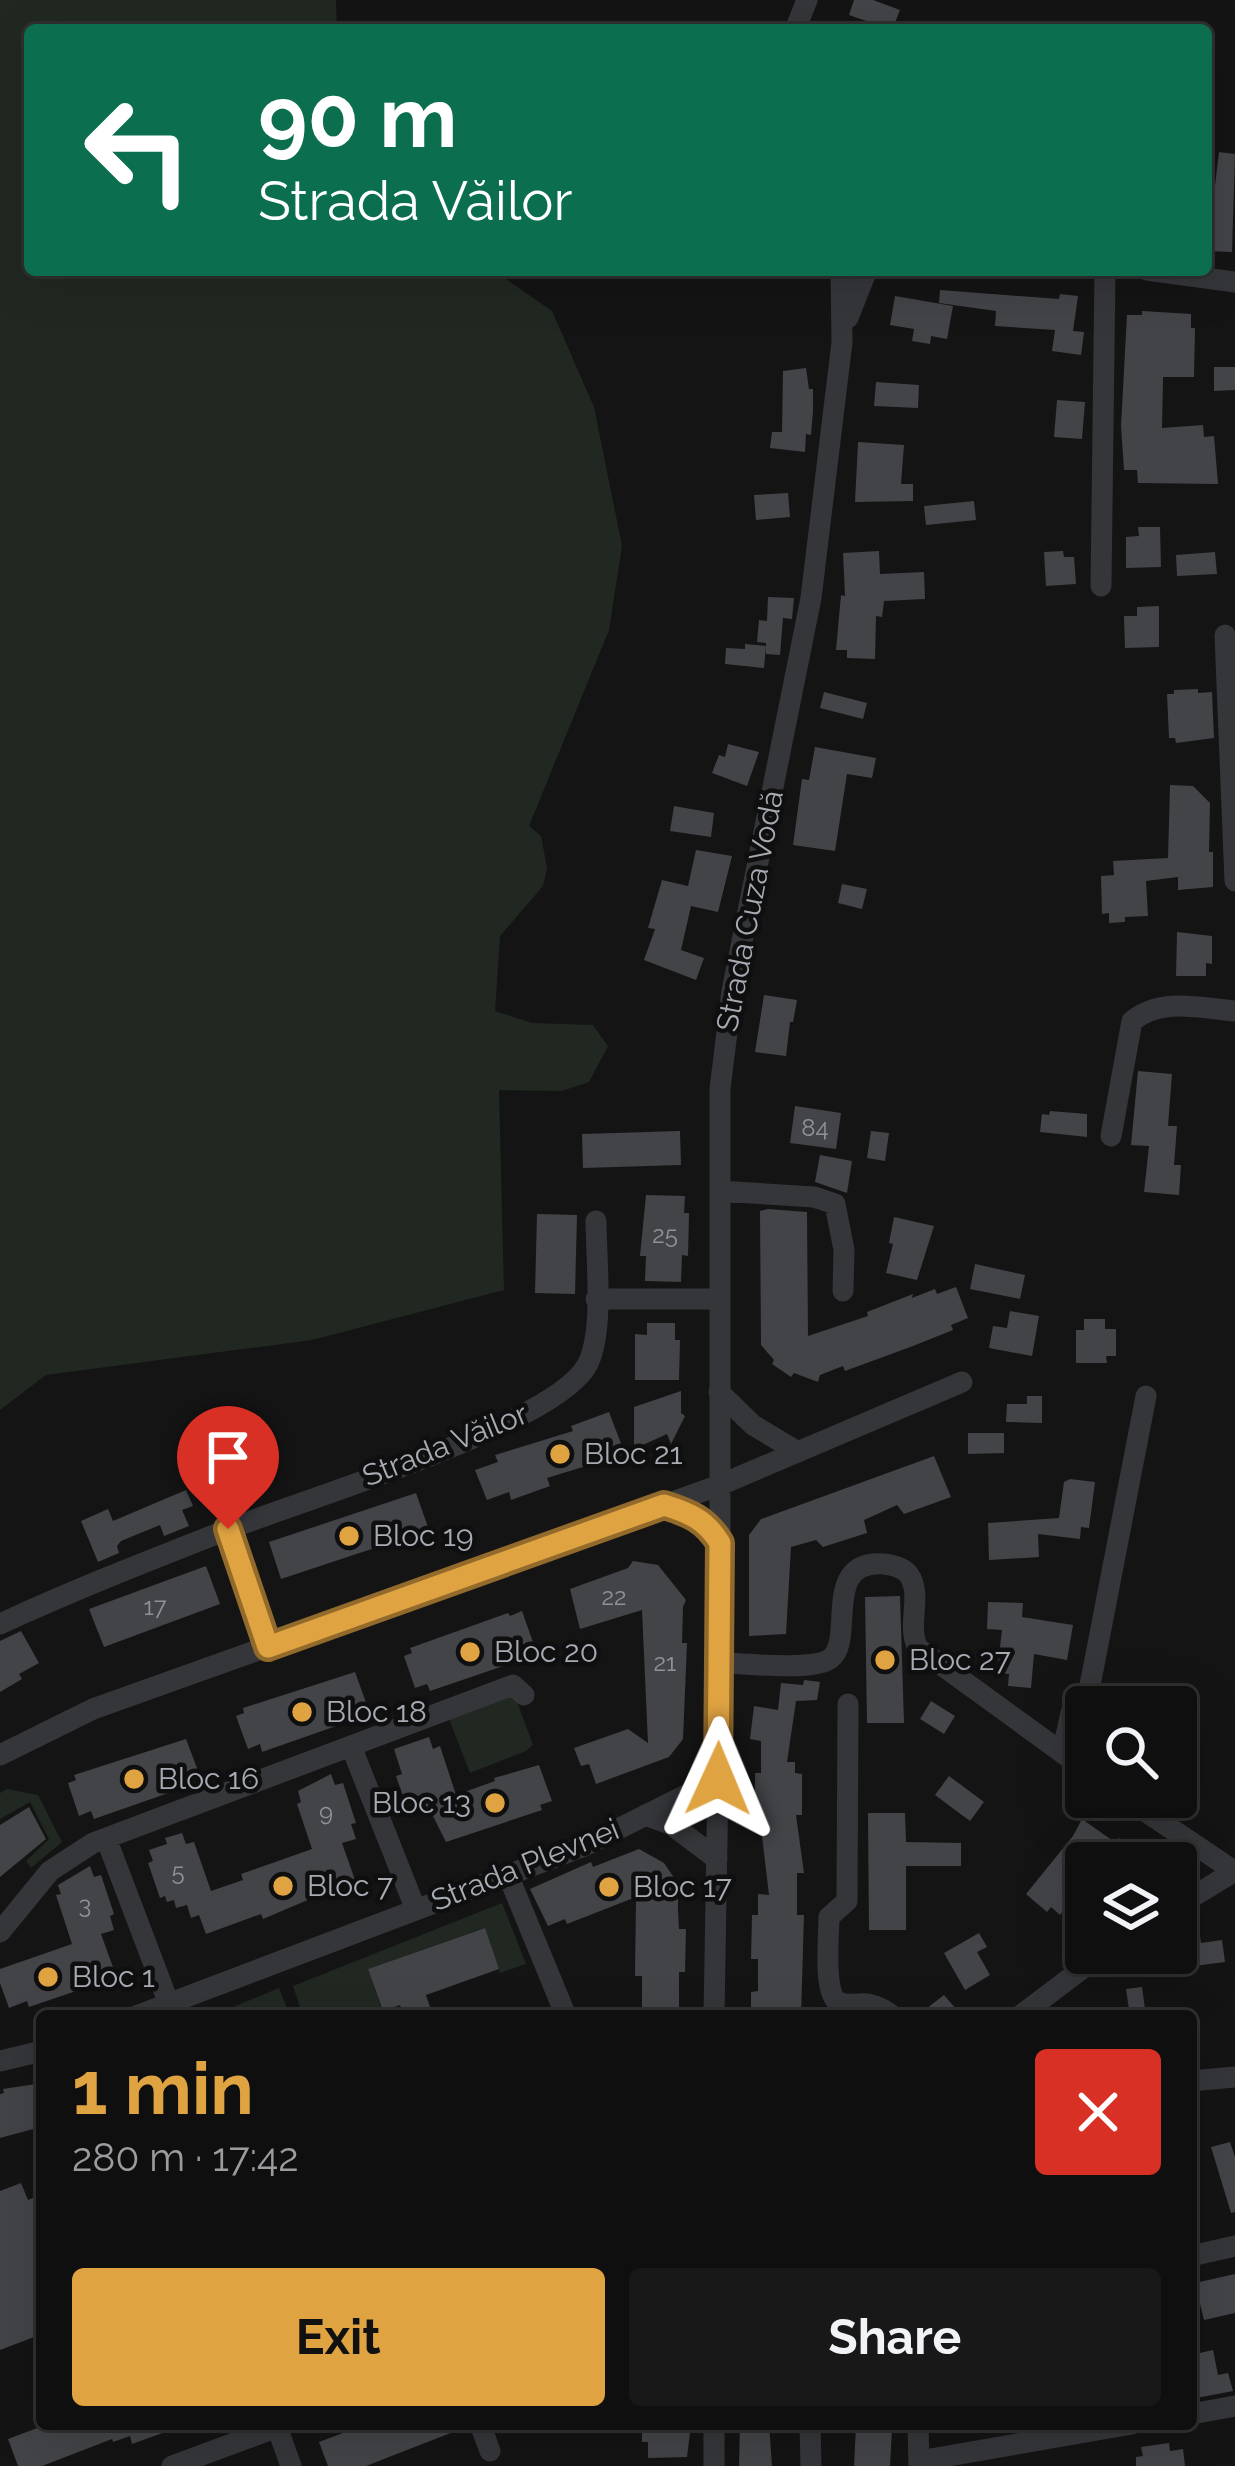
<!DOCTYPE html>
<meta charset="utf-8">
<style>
:root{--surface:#0f0f10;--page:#181819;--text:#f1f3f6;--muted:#9b9c9f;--line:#2f2f30;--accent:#e0a342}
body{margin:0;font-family:Raleway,sans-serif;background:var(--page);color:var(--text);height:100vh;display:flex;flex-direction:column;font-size:45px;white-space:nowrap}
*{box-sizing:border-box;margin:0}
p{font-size:39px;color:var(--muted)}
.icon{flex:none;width:66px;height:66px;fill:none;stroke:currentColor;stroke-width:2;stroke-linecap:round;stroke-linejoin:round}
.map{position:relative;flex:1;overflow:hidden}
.panel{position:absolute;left:36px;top:2010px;width:1161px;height:420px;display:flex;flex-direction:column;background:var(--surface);border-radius:12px;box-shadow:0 12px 48px #0002,0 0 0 3px var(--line)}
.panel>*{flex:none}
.top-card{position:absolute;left:24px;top:24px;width:1188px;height:252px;border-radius:12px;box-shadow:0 12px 48px #0002,0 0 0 3px var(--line);background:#0b6e4f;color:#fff;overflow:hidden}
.tools{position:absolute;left:1065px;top:1686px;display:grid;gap:24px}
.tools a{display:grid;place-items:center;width:132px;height:132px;border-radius:12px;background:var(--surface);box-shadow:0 12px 48px #0002,0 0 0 3px var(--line);font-size:60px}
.pin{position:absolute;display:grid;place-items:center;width:102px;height:102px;color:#fff;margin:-123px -51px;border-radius:50% 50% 50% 0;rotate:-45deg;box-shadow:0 0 12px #0007}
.pin .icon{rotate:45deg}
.me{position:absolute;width:132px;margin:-66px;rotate:1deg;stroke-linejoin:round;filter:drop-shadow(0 0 9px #0008)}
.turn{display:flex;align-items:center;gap:42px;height:252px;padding:0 36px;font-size:54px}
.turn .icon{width:156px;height:156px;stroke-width:2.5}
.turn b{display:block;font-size:84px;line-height:102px}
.round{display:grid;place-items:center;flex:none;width:126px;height:126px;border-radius:12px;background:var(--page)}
.headline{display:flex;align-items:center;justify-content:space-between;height:204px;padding:0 36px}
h1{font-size:72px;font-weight:700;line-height:90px;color:var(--accent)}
.cta{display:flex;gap:24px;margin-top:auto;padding:24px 36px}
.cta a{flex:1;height:138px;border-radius:12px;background:var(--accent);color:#111;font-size:48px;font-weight:700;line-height:138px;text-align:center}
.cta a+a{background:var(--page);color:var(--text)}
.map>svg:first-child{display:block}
.green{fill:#212821}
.building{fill:#434448}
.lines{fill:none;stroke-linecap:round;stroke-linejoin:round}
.minor{stroke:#35363a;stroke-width:21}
.route-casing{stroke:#926a2b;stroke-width:30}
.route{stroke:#e0a342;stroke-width:21}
.poi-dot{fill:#e0a342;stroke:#0f0f10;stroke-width:4.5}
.labels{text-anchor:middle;stroke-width:9;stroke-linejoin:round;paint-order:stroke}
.number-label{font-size:24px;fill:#8e9299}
.street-label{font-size:30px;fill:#a7acb4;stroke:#0f0f10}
.poi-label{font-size:30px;fill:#a7acb4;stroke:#0f0f10;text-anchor:start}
</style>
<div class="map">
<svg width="1235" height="2466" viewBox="0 0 1235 2466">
<rect width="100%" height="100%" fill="#141415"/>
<path class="green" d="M0 0H336L337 30H30V270H493L552 311 594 407 622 546 609 630 529 826 541 836 547 868 543 886 500 936 495 1011 532 1023 593 1025 608 1046 589 1082 562 1091 499 1090 504 1290 312 1340 46 1375 0 1410Z
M507 1694 515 1696 533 1745 526 1751 470 1773 448 1716Z
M7 1789 38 1795 62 1842 31 1868 26 1861 49 1839 30 1802 0 1819V1793Z
M502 1903 526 1964 500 1973 484 1928 368 1969 384 2016H303L293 1986Z
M279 1988 290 2016H220L219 2013Z"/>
<path class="building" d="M854 0H873L900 10 892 30 849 15Z
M1219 152 1235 154 1232 252 1206 251V202L1213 203Z
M940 290 1059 299 1060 294 1078 296 1073 331 1084 332 1081 355 1052 351 1055 330 995 326 996 311 939 303Z
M895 296 953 306 947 339 931 336 930 344 912 341 914 329 890 325Z
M1142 311 1191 314V328H1195L1194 377H1163L1162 428 1203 425 1204 437 1214 436 1218 484 1138 483 1137 470H1124L1121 426 1127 315H1142Z
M1214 367H1235V390L1214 391Z
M806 368 809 389H813V411L811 435 806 434 805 452 770 448 772 432H782L783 371Z
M876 382 919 385 918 408 874 406Z
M1057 400 1085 402 1082 439 1054 437Z
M858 442 904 445 901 484H913V501L855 502Z
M788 493 790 517 756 520 754 495Z
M974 501 976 520 926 525 924 506Z
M1138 527H1160L1161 567 1126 568V537L1139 536Z
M879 551 880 574 924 572 925 599 884 601 882 617 876 616 875 659 847 658V650H836L841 595 845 596 843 553Z
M1063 551 1064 557H1074L1076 584 1046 586 1044 552Z
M1215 552 1217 574 1177 576 1176 555Z
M768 597 794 598 792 619 783 618 780 655 766 654V643L757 642 759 620 767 621Z
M1159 606V647L1125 648 1124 616H1137V607Z
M745 644 766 646 764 668 725 664 726 648 745 649Z
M1198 689V693L1212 692 1214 738 1176 743 1175 738H1169L1167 694H1174V690Z
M824 692 867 703 863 719 820 708Z
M728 744 759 752 747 786 712 773 719 755 725 757Z
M815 747 876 758 872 778 847 774 835 851 793 845 802 779 809 780Z
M1170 785 1193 786 1210 803 1209 852H1213V887L1178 890V877L1146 881 1148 916 1125 917V922L1109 923V913L1102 914 1101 876 1114 875 1113 861 1168 858Z
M674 806 714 813 711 837 670 831Z
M696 850 732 856 718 912 691 906 681 950 704 958 696 980 644 960 655 929 648 928 662 880 688 886Z
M842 884 867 889 862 909 838 903Z
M1177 932 1212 936V964L1206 963V976H1176Z
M764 995 797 1000 793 1022H790L786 1056 755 1052Z
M1138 1071 1172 1074 1168 1126H1177L1174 1165H1181L1179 1195 1144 1192 1149 1146 1131 1145Z
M795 1106 841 1113 836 1149 790 1143Z
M1050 1111 1087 1114V1137L1040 1132 1042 1114 1049 1115Z
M680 1131 681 1165 583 1168 582 1134Z
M871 1131 889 1133 885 1161 867 1158Z
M820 1155 852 1161 847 1193 815 1182Z
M646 1195 685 1196 684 1213H689L688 1256 682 1255 681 1282 645 1281 646 1256H640Z
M768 1209 807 1212 808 1336 868 1316 867 1312 913 1294 912 1298 935 1289 937 1294 956 1287 968 1318 951 1325 953 1330 913 1346 845 1371 843 1366 820 1375 818 1382 794 1373 791 1377 772 1364 774 1360 761 1345 760 1211Z
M537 1214 577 1215 575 1294 535 1293Z
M894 1217 934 1226 917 1280 886 1273 893 1244 889 1243Z
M975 1264 1025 1275 1020 1299 970 1289Z
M1010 1311 1039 1316 1032 1356 989 1348 993 1326 1007 1328Z
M1084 1319H1105V1329H1116V1356H1106L1107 1363H1076V1330H1084Z
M647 1323H675V1340H680L679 1380H635V1334L647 1335Z
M681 1391V1413L685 1416 671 1444 667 1434 634 1449V1407Z
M1027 1396H1042V1423L1006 1422 1007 1404H1027Z
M609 1412 625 1454 547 1478 550 1486 511 1500 509 1492 487 1500 475 1470 498 1462 495 1455 573 1431 571 1426Z
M968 1433H1004V1453L968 1454Z
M934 1456 951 1497 904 1514 897 1505 864 1520 867 1533 823 1547 816 1540 791 1547 786 1634 749 1636V1535L761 1519Z
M1070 1479 1095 1482 1089 1528 1081 1527 1080 1539 1038 1534 1039 1557 989 1560 988 1523 1059 1518 1064 1482Z
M186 1490 193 1506 182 1510 189 1526 164 1536 160 1525 121 1541 117 1546 119 1553 98 1562 81 1521 108 1509 113 1521Z
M416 1493 429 1530 281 1579 269 1542Z
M633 1561 658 1565 686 1600 683 1607 682 1643H687L683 1739 669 1757 596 1784 589 1764 581 1766 574 1748 628 1729 648 1743 642 1610 580 1629 570 1589 628 1568Z
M206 1566 220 1604 104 1647 89 1609Z
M900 1596 904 1723H867L865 1597Z
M988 1602 1023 1603 1022 1617 1073 1625 1067 1660 1034 1654 1031 1688 1008 1686 1009 1674 997 1673 1002 1630 987 1629Z
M522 1611 535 1648 528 1651 530 1657 430 1691 427 1684 415 1688 404 1656 412 1653 410 1648 508 1613 510 1616Z
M21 1631 39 1663 19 1674 22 1679 0 1692V1641Z
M355 1672 368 1708 360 1711 362 1717 262 1752 260 1744 248 1749 236 1716 244 1713 243 1708Z
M804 1680 820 1682 817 1700 796 1701 787 1762H795V1773L802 1774V1815H796L804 1873H797V1915H804L801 2016H751V1992L758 1991V1959H751L752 1915H758V1894L769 1895 759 1811H755V1773H761V1741L750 1739 754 1706 778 1710 781 1683 803 1685Z
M1118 1687 1150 1693 1148 1707H1115Z
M931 1701 955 1716 944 1734 920 1719Z
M429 1737 433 1749 440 1746 456 1795 495 1781 494 1778 539 1765 552 1801 540 1805 542 1810 446 1842 430 1810 418 1814 415 1805 411 1807 408 1798 404 1799 396 1776 402 1774 394 1749Z
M186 1739 200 1776 192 1778 194 1784 94 1819 91 1811 79 1816 68 1783 76 1780 74 1775Z
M331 1774 335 1785 343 1783 356 1823 351 1824 356 1839 342 1843 355 1880 263 1919 261 1914 206 1934 199 1915 191 1918 187 1905 176 1908 174 1900 167 1902 165 1896 160 1898 148 1863 153 1861 149 1850 167 1844 165 1838 182 1833 186 1844 194 1842 211 1891 243 1880 241 1874 312 1849 297 1804 301 1802 298 1791Z
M949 1776 984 1802 970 1821 935 1795Z
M29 1807 46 1839 0 1877V1825Z
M868 1813H905L906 1842 961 1843V1866H906V1930H869Z
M1082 1819 1116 1843 1119 1838 1138 1852 1129 1863H1110L1086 1845V1931L1063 1911 1060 1915 1051 1907 1047 1912 1026 1894 1073 1836Z
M639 1849 664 1863 683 1891 678 1894V1910L679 1929H686L685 1972H679V2016H642V1976H635L636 1897 567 1924 565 1919 548 1926 530 1889 591 1862 593 1867Z
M90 1866 94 1877 101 1875 114 1914 110 1916 114 1930 101 1934 114 1970 77 1983 79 1990 29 2007 27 2001 9 2008 0 1983V1969L72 1944 56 1895 61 1894 58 1885Z
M485 1928 499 1969 426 1995 433 2016H404L400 2005 383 2011 368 1969Z
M1199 1929 1201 1943 1222 1940 1225 1962 1186 1967 1181 1932Z
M979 1933 987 1947 977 1952 990 1975 965 1990 944 1953Z
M1142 1987 1146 2016H1130L1126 1989Z
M944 1995 962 2016H917Z
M36 2084 42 2103V2121L36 2123 37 2128 0 2138V2094L4 2093 3 2089Z
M1230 2142 1235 2157V2212L1231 2213 1211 2147Z
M21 2183 28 2200 42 2194V2334L0 2350V2191Z
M1235 2274V2313L1204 2320 1195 2283Z
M1213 2350 1218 2375 1228 2373 1233 2391 1191 2399V2355Z
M48 2424H182V2426L132 2444 130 2436 113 2442 112 2439 42 2466H18L8 2439Z
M367 2424H465L466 2427 366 2466H328L319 2442Z
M642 2424H691L687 2457 648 2458V2442H642Z
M740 2424H769L772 2466H739Z
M856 2427 892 2429 890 2466H854Z
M1169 2443 1170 2451 1183 2449 1185 2466H1136V2457L1143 2456 1141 2447Z"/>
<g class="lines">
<path class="minor" d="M795 30 807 0
M1147 270 1235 282
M848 318 867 270
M1101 586 1105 270
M1225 635 1235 881
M1111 1136 1132 1021C1162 997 1199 1008 1235 1011
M720 1191 814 1197 835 1204 844 1250 843 1291
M596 1299H719
M719 1392 753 1425 798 1452
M665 1505C690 1513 705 1520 720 1543
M228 1529 268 1647
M0 1624C75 1589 153 1559 229 1529 303 1500 550 1426 586 1367 605 1336 596 1257 596 1221
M720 1663C743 1663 815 1672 831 1658 855 1639 821 1559 884 1564 893 1565 903 1567 909 1575 923 1595 906 1626 918 1648L1086 1770
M848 1704 847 1901 829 1917C829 1933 823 1995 838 2002 854 2010 864 1994 893 2016
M351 1746 416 1910
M1062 1753 1071 1713 1086 1706 1146 1396
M0 1755 93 1709 720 1485 962 1382
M1124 1797 1234 1871
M645 1815 672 1825 717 1859
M106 1838 169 2004
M508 1875 566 2016
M1176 1907 1235 1871
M0 1932 50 1871 93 1843 513 1685 524 1695
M136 2016 582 1847 718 1779
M714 2016 720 1663V1089L732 991 811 598 842 342 841 270
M1020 2016 1103 1953
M0 2061 42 2051
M1191 2081 1235 2077
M1191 2256 1235 2246
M1191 2414 1235 2406
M276 2424 291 2466
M480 2424 490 2451
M810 2424 811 2466
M918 2424 919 2466
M919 2461 1132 2424
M172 2466 286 2424
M714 2466V2424"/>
</g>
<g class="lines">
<g class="route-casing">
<path id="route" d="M228 1529 268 1647 664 1505C690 1513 706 1520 720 1543L718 1779"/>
</g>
<use href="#route" class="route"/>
</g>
<g class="poi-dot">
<circle cx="560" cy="1454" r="12"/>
<circle cx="349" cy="1536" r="12"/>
<circle cx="470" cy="1652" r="12"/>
<circle cx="885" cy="1660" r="12"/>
<circle cx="302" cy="1712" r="12"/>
<circle cx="134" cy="1779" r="12"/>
<circle cx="495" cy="1803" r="12"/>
<circle cx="283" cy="1886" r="12"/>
<circle cx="609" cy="1887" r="12"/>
<circle cx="48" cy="1977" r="12"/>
</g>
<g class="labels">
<g class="number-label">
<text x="815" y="1136">84</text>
<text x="665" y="1243">25</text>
<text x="614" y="1605">22</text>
<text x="155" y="1615">17</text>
<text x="665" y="1671">21</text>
<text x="326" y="1821">9</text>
<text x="178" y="1880">5</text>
<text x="85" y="1913">3</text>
</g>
<g class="street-label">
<text transform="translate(750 911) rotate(-79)" y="10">Strada Cuza Vodă</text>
<text transform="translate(445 1445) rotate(-22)" y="10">Strada Văilor</text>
<text transform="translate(525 1865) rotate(-22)" y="10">Strada Plevnei</text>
</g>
<g class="poi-label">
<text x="584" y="1464">Bloc 21</text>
<text x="373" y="1546">Bloc 19</text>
<text x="494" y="1662">Bloc 20</text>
<text x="909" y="1670">Bloc 27</text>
<text x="326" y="1722">Bloc 18</text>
<text x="158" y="1789">Bloc 16</text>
<text x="471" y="1813" text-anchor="end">Bloc 13</text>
<text x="307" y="1896">Bloc 7</text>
<text x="633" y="1897">Bloc 17</text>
<text x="72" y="1987">Bloc 1</text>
</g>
</g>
</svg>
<div class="tools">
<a><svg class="icon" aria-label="search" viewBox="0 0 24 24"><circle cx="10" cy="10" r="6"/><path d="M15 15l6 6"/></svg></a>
<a><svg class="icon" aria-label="layers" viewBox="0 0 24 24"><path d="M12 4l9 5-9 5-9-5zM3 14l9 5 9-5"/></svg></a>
</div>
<div class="pin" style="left:228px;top:1529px;background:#d93025"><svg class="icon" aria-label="arrive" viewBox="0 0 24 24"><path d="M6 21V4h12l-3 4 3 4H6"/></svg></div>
<svg class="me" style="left:718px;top:1779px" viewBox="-20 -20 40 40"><path d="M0-17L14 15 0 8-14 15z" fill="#e0a342" stroke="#fff" stroke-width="4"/></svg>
<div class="top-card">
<div class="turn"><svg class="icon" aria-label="left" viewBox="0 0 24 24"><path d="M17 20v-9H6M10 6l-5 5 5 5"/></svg><div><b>90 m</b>Strada Văilor</div></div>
</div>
<section class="panel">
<div class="headline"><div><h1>1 min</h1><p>280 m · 17:42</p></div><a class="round" style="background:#d93025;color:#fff"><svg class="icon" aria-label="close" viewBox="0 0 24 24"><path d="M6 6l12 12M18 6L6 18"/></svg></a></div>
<div class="cta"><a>Exit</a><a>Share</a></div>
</section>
</div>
